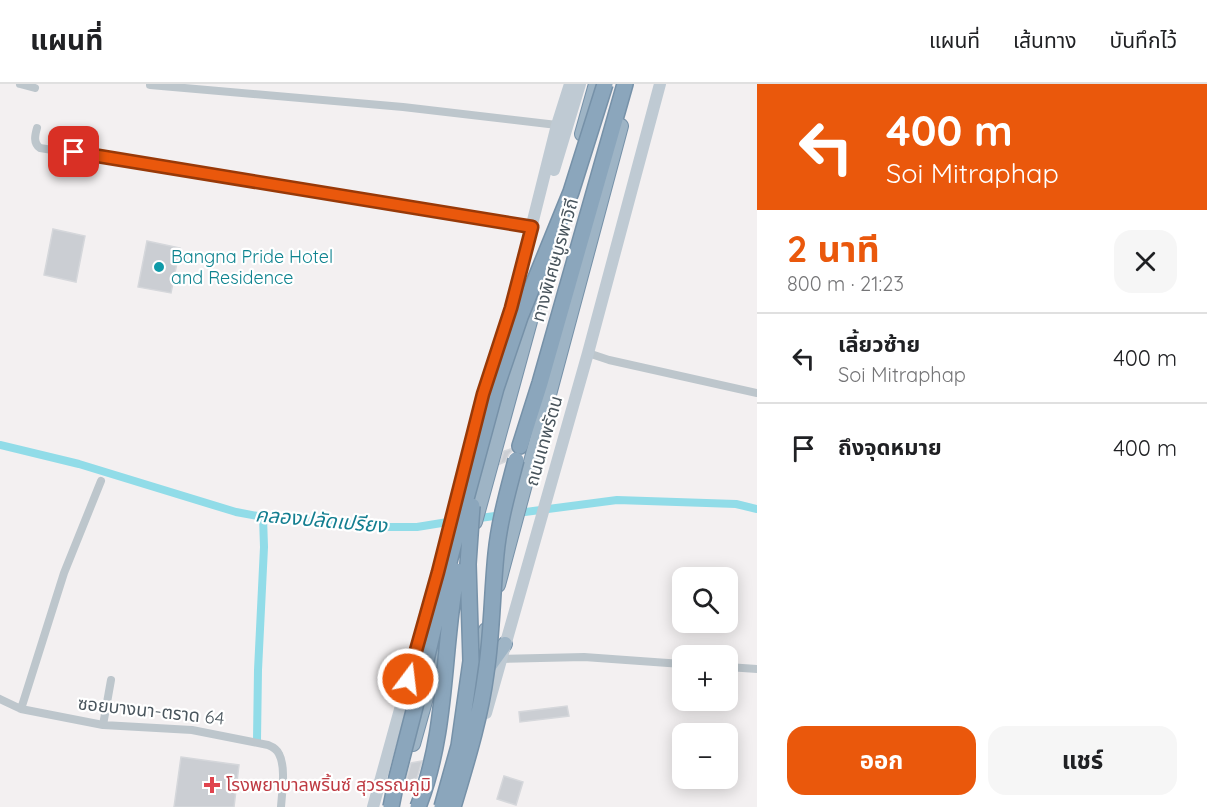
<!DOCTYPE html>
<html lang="th">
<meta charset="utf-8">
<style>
:root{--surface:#fff;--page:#f6f6f6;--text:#202124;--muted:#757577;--line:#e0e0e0;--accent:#ea580c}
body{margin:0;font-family:Quicksand,"Noto Sans Thai",sans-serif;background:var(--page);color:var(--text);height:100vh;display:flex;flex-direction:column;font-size:22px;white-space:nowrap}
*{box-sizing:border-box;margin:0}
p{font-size:20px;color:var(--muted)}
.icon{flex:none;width:33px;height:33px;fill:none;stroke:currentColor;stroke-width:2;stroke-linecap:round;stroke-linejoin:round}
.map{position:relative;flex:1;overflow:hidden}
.drawer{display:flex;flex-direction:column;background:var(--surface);width:450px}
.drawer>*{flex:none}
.guide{background:#ea580c;color:#fff;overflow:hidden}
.buttons{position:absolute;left:672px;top:483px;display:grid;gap:12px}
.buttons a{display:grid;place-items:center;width:66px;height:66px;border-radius:12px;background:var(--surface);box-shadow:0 3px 15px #0003;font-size:30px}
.pin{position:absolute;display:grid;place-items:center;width:51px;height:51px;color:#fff;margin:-26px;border-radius:12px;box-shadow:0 3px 9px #0006}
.me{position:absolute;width:66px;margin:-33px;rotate:15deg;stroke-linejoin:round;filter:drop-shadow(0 0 4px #0008)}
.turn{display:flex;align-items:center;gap:21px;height:126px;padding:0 30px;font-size:27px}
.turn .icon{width:78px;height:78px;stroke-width:2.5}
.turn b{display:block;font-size:42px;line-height:51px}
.round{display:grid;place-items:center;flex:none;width:63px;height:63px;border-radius:18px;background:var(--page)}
.headline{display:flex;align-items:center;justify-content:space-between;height:102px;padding:0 30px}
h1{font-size:36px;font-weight:700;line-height:45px;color:var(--accent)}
.button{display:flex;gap:12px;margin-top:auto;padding:12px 30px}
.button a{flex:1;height:69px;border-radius:18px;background:var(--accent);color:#fff;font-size:24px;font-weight:700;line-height:69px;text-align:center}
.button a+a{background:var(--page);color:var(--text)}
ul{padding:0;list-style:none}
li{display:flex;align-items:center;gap:18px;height:90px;padding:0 30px;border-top:2px solid var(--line)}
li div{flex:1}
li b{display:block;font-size:22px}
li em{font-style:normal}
header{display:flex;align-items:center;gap:36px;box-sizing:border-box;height:84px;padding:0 30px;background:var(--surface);border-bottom:2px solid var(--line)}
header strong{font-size:28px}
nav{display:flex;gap:33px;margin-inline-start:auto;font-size:21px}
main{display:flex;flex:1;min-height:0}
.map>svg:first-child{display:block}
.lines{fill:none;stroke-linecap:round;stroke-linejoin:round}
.canal{stroke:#91dce8;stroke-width:8}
.building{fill:#cbced3;stroke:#d5d7db;stroke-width:1.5}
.trunk-casing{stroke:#7691a8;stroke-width:16}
.motorway-casing{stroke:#7691a8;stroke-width:18}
.minor{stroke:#bdc6cc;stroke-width:8}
.secondary{stroke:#bfcad3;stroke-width:12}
.trunk{stroke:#9eb4c5;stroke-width:14}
.motorway{stroke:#8ba6bc;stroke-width:15}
.motorway-bridge-casing{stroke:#7691a8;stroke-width:18;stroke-linecap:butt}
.motorway-bridge{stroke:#8ba6bc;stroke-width:15}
.route-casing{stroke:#983908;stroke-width:15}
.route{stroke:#ea580c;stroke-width:10}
.culture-dot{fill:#0f9aa8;stroke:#fff;stroke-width:2}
.health-dot{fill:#e0444e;stroke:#fff;stroke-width:2}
.labels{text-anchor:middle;stroke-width:4.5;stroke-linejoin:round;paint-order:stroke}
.culture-label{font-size:18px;fill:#0d838f;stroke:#fff;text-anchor:start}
.street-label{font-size:18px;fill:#49555d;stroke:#fff}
.health-label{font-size:18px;fill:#be3a42;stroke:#fff;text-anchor:start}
.water-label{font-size:20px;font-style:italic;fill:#137e90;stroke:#fff}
</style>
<header>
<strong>แผนที่</strong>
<nav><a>แผนที่</a><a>เส้นทาง</a><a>บันทึกไว้</a></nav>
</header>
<main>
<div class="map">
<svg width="757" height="723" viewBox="0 0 757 723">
<rect width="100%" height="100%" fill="#f3f0f1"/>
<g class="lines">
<path class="canal" d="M0 361 79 380 236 428 263 433 390 443H417L454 437
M472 435 617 416 736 420 757 425
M257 656 258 586 264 463 263 433"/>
</g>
<path class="building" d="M53 145 85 152 76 198 44 191Z
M147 157 180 164 171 209 138 203Z
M511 365 512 367 509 370 505 378 500 380 504 367Z
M567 622 569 632 520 638 519 628Z
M181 673 239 681 234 723H174Z
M422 677 417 694 406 697 411 679Z
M504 692 523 698 516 721 497 715Z"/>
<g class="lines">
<g class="trunk-casing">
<path id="trunk" d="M582 50 596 0
M475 438 543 190
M498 501 621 42
M474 591 486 546
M468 612 505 560
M413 660 445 546"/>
</g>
<g class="motorway-casing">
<path id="motorway" d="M520 362 540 299 625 0"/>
</g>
<path class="minor" d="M20 0 35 4
M150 1 403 23 557 41
M37 44C35 51 33 59 40 64L532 143
M588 269 609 276 757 309
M501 575 584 573 682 580
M728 583 757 585
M0 615 21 625 103 641 192 646 268 661C273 663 277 665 279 670 286 683 282 708 281 723
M21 625 64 489 101 397
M103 641 111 596"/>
<path class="secondary" d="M554 86 580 0
M486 629 588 269 660 0
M373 723 438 488 483 310 511 224 557 41 570 0"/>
<use href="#trunk" class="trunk"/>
<use href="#motorway" class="motorway"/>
<g class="motorway-bridge-casing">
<path id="motorway-bridge" d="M391 723 397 693 415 623 451 470 496 304 520 233 571 108 605 0
M418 723C448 647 442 566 457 487
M442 723 459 662 471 577 468 480 472 422
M453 723C466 679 480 635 486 589 492 550 492 510 496 470 499 438 508 407 516 376"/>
</g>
<use href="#motorway-bridge" class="motorway-bridge"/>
</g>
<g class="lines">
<g class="route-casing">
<path id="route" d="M74 68 532 143 511 224 483 310 438 488 408 595"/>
</g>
<use href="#route" class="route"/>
</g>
<circle class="culture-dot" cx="159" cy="183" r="6"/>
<path class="health-dot" d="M209 692h6v6h6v6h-6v6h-6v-6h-6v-6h6z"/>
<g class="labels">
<g class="culture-label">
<text x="171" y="179">Bangna Pride Hotel<tspan x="171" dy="21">and Residence</tspan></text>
</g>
<g class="street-label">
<text transform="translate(555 176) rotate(-74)" y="6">ทางพิเศษบูรพาวิถี</text>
<text transform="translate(544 357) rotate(-74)" y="6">ถนนเทพรัตน</text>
<text transform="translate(151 627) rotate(6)" y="6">ซอยบางนา-ตราด 64</text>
</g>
<g class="health-label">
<text x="226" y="707">โรงพยาบาลพริ้นซ์ สุวรรณภูมิ</text>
</g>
<g class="water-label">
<text transform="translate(321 436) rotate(5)" y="7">คลองปลัดเปรียง</text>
</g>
</g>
</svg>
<div class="buttons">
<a><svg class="icon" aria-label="search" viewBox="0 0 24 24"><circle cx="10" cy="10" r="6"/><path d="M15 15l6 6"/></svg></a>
<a>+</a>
<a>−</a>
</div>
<div class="pin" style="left:74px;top:68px;background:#d93025"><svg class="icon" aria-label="arrive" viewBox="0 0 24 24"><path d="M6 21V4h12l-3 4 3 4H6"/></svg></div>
<svg class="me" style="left:408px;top:595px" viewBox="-20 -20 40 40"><circle r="17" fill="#ea580c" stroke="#fff" stroke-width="3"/><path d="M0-11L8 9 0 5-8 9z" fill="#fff"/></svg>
</div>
<section class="drawer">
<div class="guide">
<div class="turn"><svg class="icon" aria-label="left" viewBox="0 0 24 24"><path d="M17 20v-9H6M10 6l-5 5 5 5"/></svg><div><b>400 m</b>Soi Mitraphap</div></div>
</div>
<div class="headline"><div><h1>2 นาที</h1><p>800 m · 21:23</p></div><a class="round"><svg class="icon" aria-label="close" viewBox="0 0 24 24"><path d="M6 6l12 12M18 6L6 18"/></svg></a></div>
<ul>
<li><svg class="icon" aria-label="left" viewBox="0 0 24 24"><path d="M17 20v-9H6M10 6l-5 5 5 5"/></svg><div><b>เลี้ยวซ้าย</b><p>Soi Mitraphap</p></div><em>400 m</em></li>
<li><svg class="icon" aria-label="arrive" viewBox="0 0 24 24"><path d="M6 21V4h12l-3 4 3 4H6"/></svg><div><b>ถึงจุดหมาย</b></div><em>400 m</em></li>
</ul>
<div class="button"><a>ออก</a><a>แชร์</a></div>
</section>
</main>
